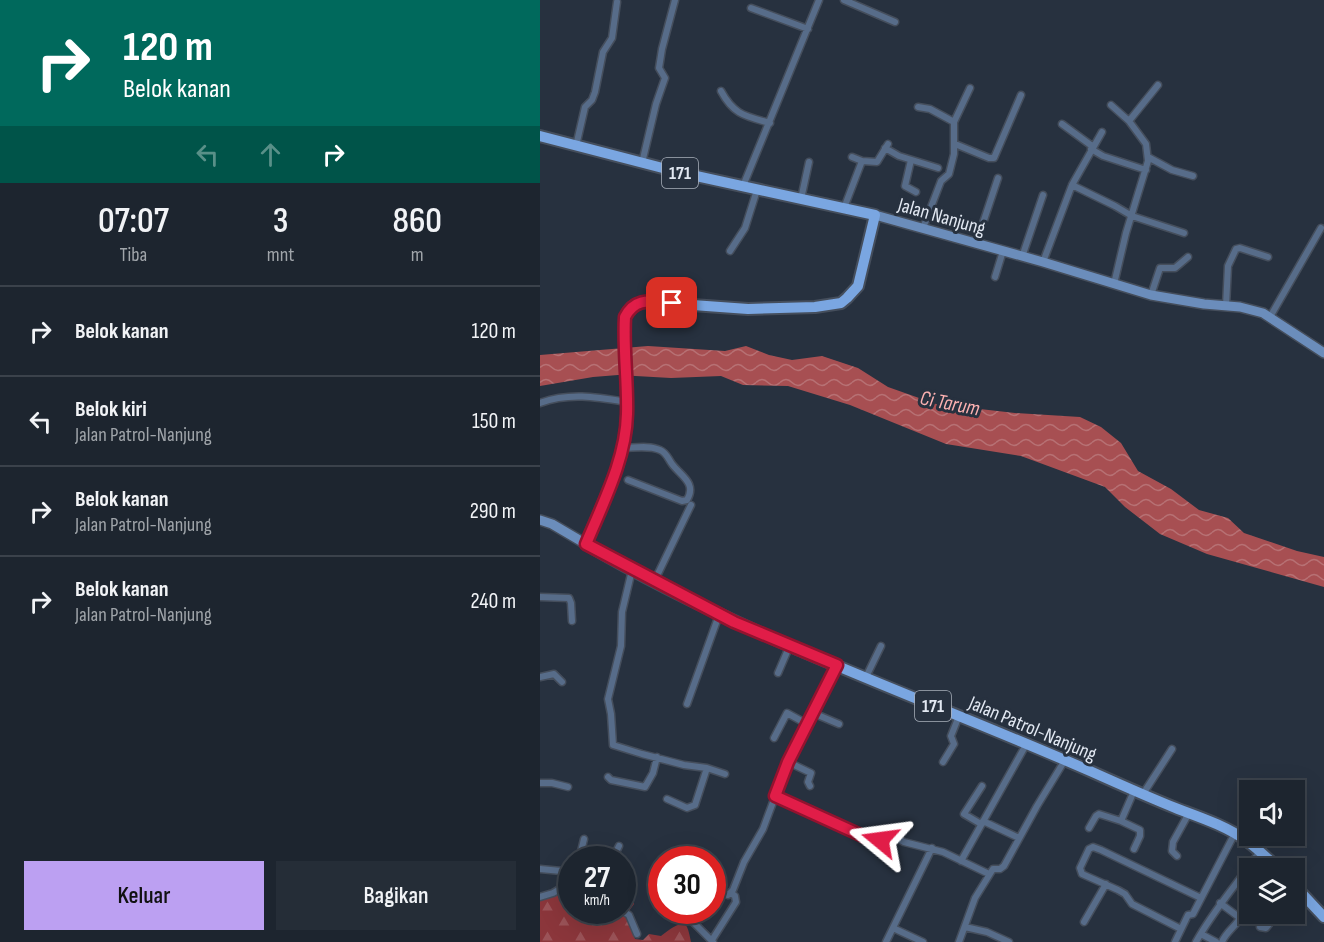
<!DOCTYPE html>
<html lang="id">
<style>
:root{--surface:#1d252f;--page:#252d37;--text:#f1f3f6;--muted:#a0a5aa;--line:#3b424b;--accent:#bca0f2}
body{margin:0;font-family:"Sofia Sans Condensed",sans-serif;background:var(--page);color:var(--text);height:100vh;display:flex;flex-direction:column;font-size:22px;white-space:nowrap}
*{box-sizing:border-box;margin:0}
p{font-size:20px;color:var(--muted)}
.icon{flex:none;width:33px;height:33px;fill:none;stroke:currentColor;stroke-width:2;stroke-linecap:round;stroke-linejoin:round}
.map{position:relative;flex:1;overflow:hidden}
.sheet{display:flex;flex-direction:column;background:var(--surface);width:540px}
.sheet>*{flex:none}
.banner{background:#00695c;color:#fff;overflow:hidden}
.controls{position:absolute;left:699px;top:780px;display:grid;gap:12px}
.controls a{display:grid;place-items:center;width:66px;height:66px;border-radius:0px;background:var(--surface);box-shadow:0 6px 24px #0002,0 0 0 2px var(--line);font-size:30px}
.speed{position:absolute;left:18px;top:846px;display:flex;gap:12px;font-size:30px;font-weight:700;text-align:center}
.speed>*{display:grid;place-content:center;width:78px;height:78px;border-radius:50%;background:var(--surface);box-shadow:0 6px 24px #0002,0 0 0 2px var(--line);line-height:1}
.speed small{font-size:15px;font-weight:400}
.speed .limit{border:9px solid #d22;background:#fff;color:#111}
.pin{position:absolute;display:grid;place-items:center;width:51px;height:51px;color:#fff;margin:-26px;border-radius:12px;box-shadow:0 3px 9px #0006}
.me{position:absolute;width:66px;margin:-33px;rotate:286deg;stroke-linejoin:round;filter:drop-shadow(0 0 4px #0008)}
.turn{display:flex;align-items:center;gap:21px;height:126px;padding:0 24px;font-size:27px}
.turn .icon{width:78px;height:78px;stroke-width:2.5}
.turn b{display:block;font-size:42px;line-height:51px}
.lanes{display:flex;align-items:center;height:57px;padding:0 24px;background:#0003;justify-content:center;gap:30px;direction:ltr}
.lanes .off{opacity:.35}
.eta{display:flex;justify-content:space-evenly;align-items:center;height:102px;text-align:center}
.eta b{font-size:36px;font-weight:600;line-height:42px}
.button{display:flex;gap:12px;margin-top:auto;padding:12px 24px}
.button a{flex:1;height:69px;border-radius:0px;background:var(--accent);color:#111;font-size:24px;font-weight:600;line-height:69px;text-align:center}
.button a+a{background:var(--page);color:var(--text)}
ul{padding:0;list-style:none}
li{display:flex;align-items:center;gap:18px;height:90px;padding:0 24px;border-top:2px solid var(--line)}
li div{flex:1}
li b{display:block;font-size:22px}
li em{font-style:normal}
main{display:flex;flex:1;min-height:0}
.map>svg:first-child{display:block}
.forest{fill:url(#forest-firs)}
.water{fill:url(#water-waves)}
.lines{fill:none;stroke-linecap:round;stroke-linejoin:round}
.street-casing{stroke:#454e5c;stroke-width:9}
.secondary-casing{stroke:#454e5c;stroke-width:12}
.primary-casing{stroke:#454e5c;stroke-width:14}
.street{stroke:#576c89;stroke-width:6}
.secondary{stroke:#6b8dbb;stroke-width:9}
.primary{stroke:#7aa6e1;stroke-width:10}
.route-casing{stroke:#92132f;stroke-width:15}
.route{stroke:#e11d48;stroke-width:10}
.labels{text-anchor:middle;stroke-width:6;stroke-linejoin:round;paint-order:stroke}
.shield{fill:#27313f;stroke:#aab1bc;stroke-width:1.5}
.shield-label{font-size:18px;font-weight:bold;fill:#e2e8f2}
.street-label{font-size:20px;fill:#e2e8f2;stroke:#27313f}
.water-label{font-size:21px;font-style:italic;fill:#fcb1b1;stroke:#27313f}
</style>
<main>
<section class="sheet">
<div class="banner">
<div class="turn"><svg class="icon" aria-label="right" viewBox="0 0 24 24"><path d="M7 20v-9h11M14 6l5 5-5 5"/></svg><div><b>120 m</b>Belok kanan</div></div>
<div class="lanes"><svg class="icon off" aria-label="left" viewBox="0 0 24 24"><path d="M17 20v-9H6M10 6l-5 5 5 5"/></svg><svg class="icon off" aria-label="ahead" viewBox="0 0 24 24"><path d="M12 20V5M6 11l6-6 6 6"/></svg><svg class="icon" aria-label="right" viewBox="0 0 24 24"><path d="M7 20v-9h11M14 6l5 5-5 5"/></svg></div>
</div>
<div class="eta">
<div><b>07:07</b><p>Tiba</p></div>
<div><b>3</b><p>mnt</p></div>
<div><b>860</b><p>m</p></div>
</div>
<ul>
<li><svg class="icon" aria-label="right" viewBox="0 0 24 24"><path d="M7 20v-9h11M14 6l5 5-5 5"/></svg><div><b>Belok kanan</b></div><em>120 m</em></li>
<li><svg class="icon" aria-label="left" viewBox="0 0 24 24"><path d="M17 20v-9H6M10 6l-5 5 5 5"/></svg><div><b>Belok kiri</b><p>Jalan Patrol-Nanjung</p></div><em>150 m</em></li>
<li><svg class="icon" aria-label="right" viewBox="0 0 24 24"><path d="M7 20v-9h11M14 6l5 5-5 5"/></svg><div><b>Belok kanan</b><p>Jalan Patrol-Nanjung</p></div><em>290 m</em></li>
<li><svg class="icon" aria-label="right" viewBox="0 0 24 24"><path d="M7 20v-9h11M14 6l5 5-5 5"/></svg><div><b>Belok kanan</b><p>Jalan Patrol-Nanjung</p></div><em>240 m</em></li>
</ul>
<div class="button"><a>Keluar</a><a>Bagikan</a></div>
</section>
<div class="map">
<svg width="784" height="942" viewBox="0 0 784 942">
<defs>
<pattern id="forest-firs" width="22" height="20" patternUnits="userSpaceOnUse" patternTransform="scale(1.5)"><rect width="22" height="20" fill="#8b363b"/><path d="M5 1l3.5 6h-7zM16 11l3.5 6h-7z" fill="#9b5358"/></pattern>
<pattern id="water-waves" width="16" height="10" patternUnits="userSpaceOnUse" patternTransform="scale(1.5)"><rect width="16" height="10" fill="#a74f52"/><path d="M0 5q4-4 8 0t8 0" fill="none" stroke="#b77174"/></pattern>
</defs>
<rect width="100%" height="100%" fill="#27313f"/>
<path class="forest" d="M83 885 90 890 94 904 86 915 95 939 103 940 109 934 121 936C127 932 142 918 147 927 149 931 150 938 151 942H0V900L17 894 19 898H31L32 910H82Z"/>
<path class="water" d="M108 346 185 351 206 346 229 355 252 360 282 356 318 368 348 387 396 404 475 413 540 417 561 427 581 443 598 471 631 489 659 510 688 518 704 533 757 551 784 557V587L667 554 620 534 585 507 565 487 481 456 406 444 310 405 248 386 203 385 181 376 131 378 78 375 53 377 0 386V355Z"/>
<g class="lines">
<g class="street-casing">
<path id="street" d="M304 0 355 22
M211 8 268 29
M181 91C194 115 205 116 230 123
M571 105 589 121
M378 107 390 109 414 122
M522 124 552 146
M415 144 449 158H454L481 95
M36 146 45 107 52 100 55 92 63 52 72 38 77 2
M345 148 359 156 398 168
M551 149 563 156 606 170
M312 157 322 161
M608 157 632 170 653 176
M371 160 365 186 376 192
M102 163 116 104 125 78 119 68 122 49 135 0
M532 185 575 206 592 216 644 233
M203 186 279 0
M261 199 269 162
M304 208 322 161 337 162 348 144
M383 228 401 181 409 174 414 154V122L430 88
M436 244 458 178
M190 251 205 228 217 190
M482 257 503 195
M503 262 532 185 562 132
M455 277 463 251
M574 284 586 233 608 161 606 144 589 121 618 85
M611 295 620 268H635L648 257
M686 306 688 266 696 249 700 248 728 257
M730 317 781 228
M0 403C29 392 57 397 87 402
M82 448C94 448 109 445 120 450 127 453 128 459 132 464 141 476 157 483 147 500L142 501 88 480
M92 570 82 612 81 646 68 699 71 714 73 745 102 754 144 765 167 768 185 774
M114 582 151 505
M0 597 29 598 31 603 32 621
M296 665 273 713 299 724
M238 673 250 645
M0 677 14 674 22 682
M326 677 341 646
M147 704 179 615
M234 738 247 713 267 724
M248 762 271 773 268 782 270 786
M403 762 414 744 411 736 419 716
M68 777 71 780 105 787 113 773 117 757
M0 783H12L28 787
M603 794 632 749
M235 796 336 842 340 840 343 833H347L364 842 403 852 449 874
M127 799 147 808 155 805 167 768
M443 821 479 838
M441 824 424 814 442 786
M549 828 556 816 559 814 581 821
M594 849 600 836V830L581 821 594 791
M637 856 632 851 633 842 649 813
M39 860 44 839
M72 860 79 846
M421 861 487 743
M0 869 32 872
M172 888 181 893 188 895 193 890 204 862 223 829 248 762 273 713
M0 897 13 893 32 882
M680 903 700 918 703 912
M81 910 89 915 97 934
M153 922 173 942
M544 922 566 884
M425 927 447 932 469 942
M720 927 726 928 737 914
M353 928 383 942
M641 929 592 904 585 894 578 890 542 874 540 868 549 849 553 847 561 850 661 898
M661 934 676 942
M172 940 196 902 195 896 191 893
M346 942 392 848
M419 942 435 898 453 869H460L464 866 497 806 525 760
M635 942 648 915 653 914 695 833
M656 942C674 909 699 882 720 851
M682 942C686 932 695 927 700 918"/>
</g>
<g class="secondary-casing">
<path id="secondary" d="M335 215 503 262 611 295 664 304 700 307 723 313 784 353
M0 520 12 524 46 544"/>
</g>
<g class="primary-casing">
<path id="primary" d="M0 136 138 172 335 215 318 286 307 298 301 303 275 307 208 309 111 302C97 302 91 305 85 317 83 349 88 382 87 414 86 460 63 502 46 544 205 638 382 697 550 771 579 784 608 797 638 809 662 818 686 826 707 841 718 849 728 859 738 868
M754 885 784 917"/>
</g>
<use href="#street" class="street"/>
<use href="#secondary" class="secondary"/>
<use href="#primary" class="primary"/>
</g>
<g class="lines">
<g class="route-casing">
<path id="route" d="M132 303C112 302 96 296 85 317 83 349 88 382 87 414 86 459 63 503 46 544L194 622 297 665 248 762 235 796 336 842 340 840"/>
</g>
<use href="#route" class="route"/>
</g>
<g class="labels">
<g class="shield">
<rect x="122" y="158" width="36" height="30" rx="4.5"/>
<rect x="375" y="691" width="36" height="30" rx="4.5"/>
</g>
<g class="shield-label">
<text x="140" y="179">171</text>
<text x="393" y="712">171</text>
</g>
<g class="street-label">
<text transform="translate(402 216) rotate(16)" y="7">Jalan Nanjung</text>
<text transform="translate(493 728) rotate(23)" y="7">Jalan Patrol-Nanjung</text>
</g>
<g class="water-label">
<text transform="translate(410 403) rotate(11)" y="7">Ci Tarum</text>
</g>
</g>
</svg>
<div class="controls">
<a><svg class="icon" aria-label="sound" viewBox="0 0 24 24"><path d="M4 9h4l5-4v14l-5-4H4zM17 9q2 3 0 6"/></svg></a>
<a><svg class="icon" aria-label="layers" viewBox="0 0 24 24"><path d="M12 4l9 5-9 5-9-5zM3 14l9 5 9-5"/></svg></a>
</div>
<div class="speed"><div>27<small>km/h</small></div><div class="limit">30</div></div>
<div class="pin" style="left:132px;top:303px;background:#d93025"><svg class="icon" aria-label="arrive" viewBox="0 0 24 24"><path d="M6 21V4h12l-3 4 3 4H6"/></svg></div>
<svg class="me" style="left:340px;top:840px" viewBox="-20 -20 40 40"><path d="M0-17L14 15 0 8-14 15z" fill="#e11d48" stroke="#fff" stroke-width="4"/></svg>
</div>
</main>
